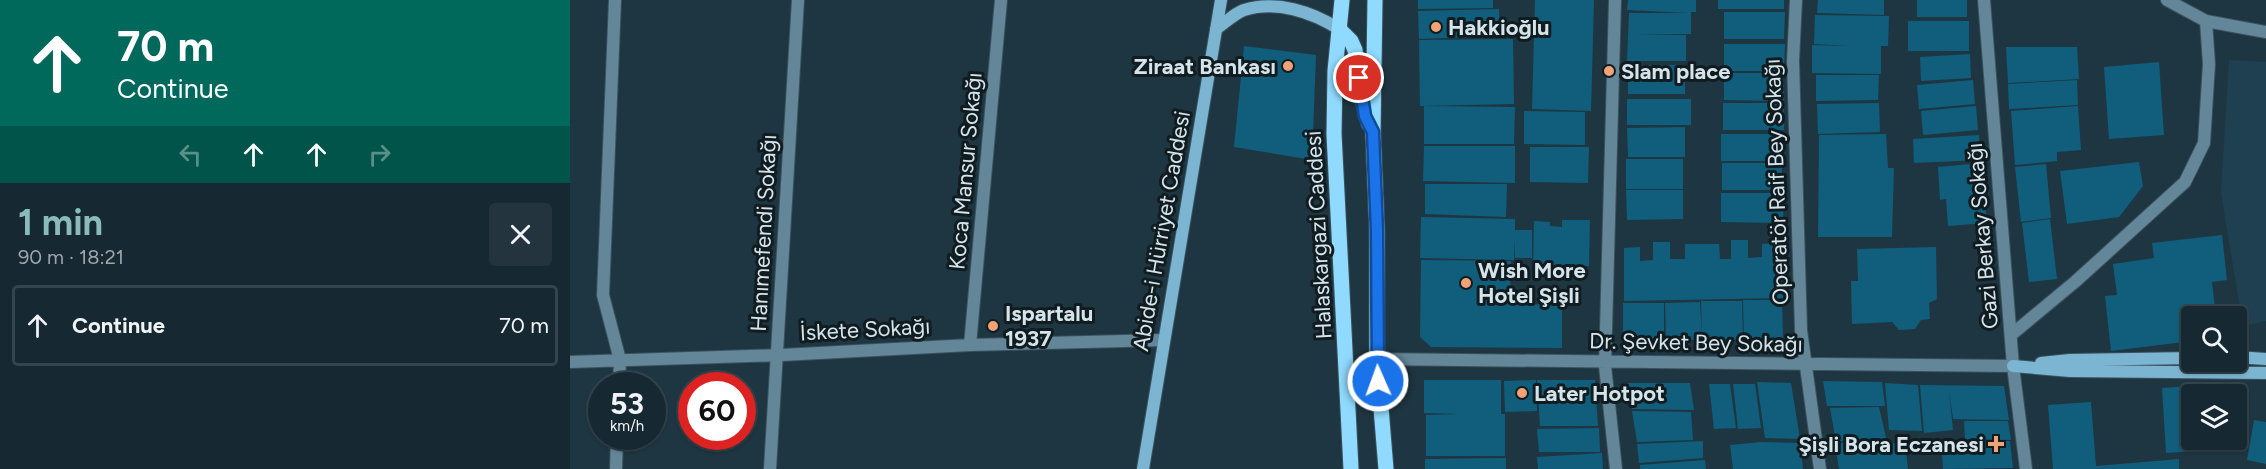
<!DOCTYPE html>
<meta charset="utf-8">
<style>
:root{--surface:#162832;--page:#23343e;--text:#f1f3f6;--muted:#9ea6ac;--line:#35444d;--accent:#8bbbb9}
body{margin:0;font-family:Figtree,sans-serif;background:var(--page);color:var(--text);height:100vh;display:flex;flex-direction:column;font-size:22px;white-space:nowrap}
*{box-sizing:border-box;margin:0}
p{font-size:20px;color:var(--muted)}
.icon{flex:none;width:33px;height:33px;fill:none;stroke:currentColor;stroke-width:2;stroke-linecap:round;stroke-linejoin:round}
.map{position:relative;flex:1;overflow:hidden}
.side{display:flex;flex-direction:column;background:var(--surface);width:570px}
.side>*{flex:none}
.hud{background:#00695c;color:#fff;overflow:hidden}
.fabs{position:absolute;left:1611px;top:306px;display:grid;gap:12px}
.fabs a{display:grid;place-items:center;width:66px;height:66px;border-radius:6px;background:var(--surface);box-shadow:0 2px 4px #0004,0 0 0 2px var(--line);font-size:30px}
.speed{position:absolute;left:18px;top:372px;display:flex;gap:12px;font-size:30px;font-weight:700;text-align:center}
.speed>*{display:grid;place-content:center;width:78px;height:78px;border-radius:50%;background:var(--surface);box-shadow:0 2px 4px #0004,0 0 0 2px var(--line);line-height:1}
.speed small{font-size:15px;font-weight:400}
.speed .limit{border:9px solid #d22;background:#fff;color:#111}
.pin{position:absolute;display:grid;place-items:center;width:51px;height:51px;color:#fff;margin:-26px;border:3px solid #fff;border-radius:50%;box-shadow:0 2px 6px #0007}
.me{position:absolute;width:66px;margin:-33px;rotate:358deg;stroke-linejoin:round;filter:drop-shadow(0 0 4px #0008)}
.turn{display:flex;align-items:center;gap:21px;height:126px;padding:0 18px;font-size:27px}
.turn .icon{width:78px;height:78px;stroke-width:2.5}
.turn b{display:block;font-size:42px;line-height:51px}
.lanes{display:flex;align-items:center;height:57px;padding:0 18px;background:#0003;justify-content:center;gap:30px;direction:ltr}
.lanes .off{opacity:.35}
.round{display:grid;place-items:center;flex:none;width:63px;height:63px;border-radius:6px;background:var(--page)}
.headline{display:flex;align-items:center;justify-content:space-between;height:102px;padding:0 18px}
h1{font-size:36px;font-weight:700;line-height:45px;color:var(--accent)}
ul{padding:0;list-style:none}
li{display:flex;align-items:center;gap:18px;height:81px;margin:0 12px 9px;padding:0 6px;border:3px solid var(--line);border-radius:6px}
li div{flex:1}
li b{display:block;font-size:22px}
li em{font-style:normal}
main{display:flex;flex:1;min-height:0}
.map>svg:first-child{display:block}
.built{fill:#1f4050}
.building{fill:#105e7b}
.lines{fill:none;stroke-linecap:round;stroke-linejoin:round}
.street-casing{stroke:#3b525d;stroke-width:14}
.secondary-casing{stroke:#3b525d;stroke-width:14}
.primary-casing{stroke:#3b525d;stroke-width:17}
.street{stroke:#638698;stroke-width:12}
.secondary{stroke:#7cb5d1;stroke-width:12}
.primary{stroke:#8fdafe;stroke-width:15}
.route-casing{stroke:#114b97;stroke-width:15}
.route{stroke:#1a73e8;stroke-width:10}
.poi-dot{fill:#efa377;stroke:#111c21;stroke-width:2}
.labels{text-anchor:middle;stroke-width:6;stroke-linejoin:round;paint-order:stroke}
.poi-label{font-size:22px;font-weight:bold;fill:#d5e4eb;stroke:#111c21;text-anchor:start}
.street-label{font-size:22px;fill:#d5e4eb;stroke:#111c21}
</style>
<main>
<section class="side">
<div class="hud">
<div class="turn"><svg class="icon" aria-label="ahead" viewBox="0 0 24 24"><path d="M12 20V5M6 11l6-6 6 6"/></svg><div><b>70 m</b>Continue</div></div>
<div class="lanes"><svg class="icon off" aria-label="left" viewBox="0 0 24 24"><path d="M17 20v-9H6M10 6l-5 5 5 5"/></svg><svg class="icon" aria-label="ahead" viewBox="0 0 24 24"><path d="M12 20V5M6 11l6-6 6 6"/></svg><svg class="icon" aria-label="ahead" viewBox="0 0 24 24"><path d="M12 20V5M6 11l6-6 6 6"/></svg><svg class="icon off" aria-label="right" viewBox="0 0 24 24"><path d="M7 20v-9h11M14 6l5 5-5 5"/></svg></div>
</div>
<div class="headline"><div><h1>1 min</h1><p>90 m · 18:21</p></div><a class="round"><svg class="icon" aria-label="close" viewBox="0 0 24 24"><path d="M6 6l12 12M18 6L6 18"/></svg></a></div>
<ul>
<li><svg class="icon" aria-label="ahead" viewBox="0 0 24 24"><path d="M12 20V5M6 11l6-6 6 6"/></svg><div><b>Continue</b></div><em>70 m</em></li>
</ul>
</section>
<div class="map">
<svg width="1696" height="469" viewBox="0 0 1696 469">
<rect width="100%" height="100%" fill="#1e3642"/>
<path class="built" d="M1659 60 1696 62V321L1673 326 1651 193Z"/>
<path class="building" d="M848 0H923V8L848 9Z
M965 0H1024L1021 111 962 109Z
M1058 0H1126V12H1121V34H1066L1116 35V61H1057L1059 13H1118L1057 10Z
M1148 0H1214V9H1148Z
M1248 0H1314V15L1247 13Z
M1347 0H1397V17H1347Z
M929 9 930 36 849 39 848 11Z
M1154 12H1215L1214 39H1154Z
M1245 15 1319 16 1318 46H1311V74L1242 73V45L1280 46 1244 44Z
M1338 21H1399V51H1338Z
M943 39 944 104 850 106 849 40Z
M1154 44H1215L1214 71H1154Z
M674 46 746 55 742 160 664 147Z
M1436 47H1507L1509 79 1438 83Z
M1400 54 1401 78 1351 81 1350 57Z
M1589 62 1594 135 1539 139 1534 67Z
M1058 65H1115V94H1058Z
M1154 73H1214V101L1154 100Z
M1246 75H1309L1308 100 1246 101Z
M1403 80 1405 104 1349 109 1347 85Z
M1507 80 1508 105 1439 109 1438 84Z
M1057 99H1121V125H1057Z
M1153 103H1214V130H1153Z
M1309 103 1310 132 1248 134 1247 104Z
M854 106 945 107 944 144H854Z
M1406 106 1408 130 1353 135 1351 111Z
M1508 106 1511 150 1487 152V161L1445 165 1441 111Z
M954 111 1015 112V145L954 144Z
M1115 127V157H1058L1057 128Z
M1151 134H1212V161H1151Z
M1316 134 1318 168H1324L1322 237H1248L1249 135Z
M1409 135 1410 160 1344 163 1343 139Z
M854 146H945V183L853 181Z
M960 147H1019L1018 183 960 182Z
M1056 159H1113V189H1056Z
M1569 162 1573 186 1549 217 1497 224 1490 171Z
M1152 163H1212V190H1152Z
M1412 163 1417 223 1378 226 1376 199 1370 200 1368 167Z
M1476 164 1481 218 1451 222 1445 167Z
M855 184H937L936 217 855 214Z
M1056 190H1113V219L1057 220Z
M1151 193H1214L1213 223 1151 222Z
M851 217 945 219V230H962V258H945V238L944 260 850 258Z
M1480 219 1487 279 1459 282 1452 223Z
M992 220H1020L1019 266 963 265 964 221 980 222V226L992 227Z
M1652 235 1657 280 1642 282 1646 316H1622V341L1541 351 1535 296 1547 295 1543 264 1584 258 1582 243Z
M1161 240H1178V258L1192 257V244L1212 243 1213 298 1054 301V248L1070 247V261L1083 260V242H1100V259H1115V244H1149L1150 259H1161Z
M1366 247 1367 299 1359 303 1360 319 1351 320 1345 329 1329 330 1322 322 1282 324 1281 281H1288L1287 249Z
M851 260 941 261 940 304 992 305V348L861 347 850 337Z
M1173 300H1212L1213 339 1174 340Z
M1131 301H1172L1173 340H1096L1095 303 1130 302 1132 334Z
M1053 303H1094V340H1053Z
M854 380H931V414H935V456H856V415L888 414 854 413Z
M966 380 967 411 935 412 934 381Z
M967 380H1025L1028 426H970Z
M1253 381 1312 382 1315 406H1257Z
M1187 382 1221 383 1230 439 1195 438Z
M1058 383H1120L1124 410 1062 409Z
M1315 383 1348 385 1352 431 1319 430Z
M1139 384H1160L1166 428 1144 429Z
M1163 384H1185L1191 428 1168 429Z
M1350 385 1434 386 1439 420 1383 419 1379 390 1383 430 1354 433Z
M1637 385 1638 394H1622V440H1640L1641 450 1596 453 1592 388Z
M1521 402 1526 466 1609 459V469H1483L1478 405Z
M1309 407 1317 442 1266 441 1260 408Z
M1062 411 1121 412 1123 440 1067 442Z
M1684 420 1696 422V464L1677 460Z
M1394 421H1438L1441 440 1395 439Z
M1029 428 1030 452H969L967 429Z
M1371 440 1440 441 1443 468 1373 469Z
M1133 441V458L1069 463 1067 444Z
M1191 442 1230 443 1233 469H1163L1160 445Z
M1265 443H1335L1338 469H1269Z
M1032 453 1033 469H968L967 457Z
M936 458V469H855V459Z
M1135 460 1136 469H1070V465Z"/>
<g class="lines">
<g class="street-casing">
<path id="street" d="M45 0 33 295 50 360 49 386
M1045 0 1035 366 1046 469
M1226 0 1223 61 1231 330 1250 469
M1414 0 1443 366 1456 469
M1597 0 1636 21 1696 32
M1441 335 1506 281 1615 182 1634 143 1639 64 1636 21
M400 345 431 0
M807 359 1443 366
M0 362 212 355 400 345 593 340
M46 469 47 436
M200 469 228 0"/>
</g>
<g class="secondary-casing">
<path id="secondary" d="M646 29C655 23 665 13 674 10 707 0 742 12 769 29
M1666 357 1696 359
M1471 363 1500 360 1622 358
M1443 366 1500 371 1696 373
M573 469 651 0"/>
</g>
<g class="primary-casing">
<path id="primary" d="M772 0 765 71 764 134 781 469
M805 0 803 132 807 231V359L816 469
M769 29 781 41 785 50 790 91 799 124"/>
</g>
<use href="#street" class="street"/>
<use href="#secondary" class="secondary"/>
<use href="#primary" class="primary"/>
</g>
<g class="lines">
<g class="route-casing">
<path id="route" d="M789 78 795 116 803 132 807 231 808 381"/>
</g>
<use href="#route" class="route"/>
</g>
<g class="poi-dot">
<circle cx="866" cy="27" r="6"/>
<circle cx="718" cy="66" r="6"/>
<circle cx="1039" cy="71" r="6"/>
<circle cx="896" cy="283" r="6"/>
<circle cx="423" cy="326" r="6"/>
<circle cx="952" cy="393" r="6"/>
<path d="M1423 435h6v6h6v6h-6v6h-6v-6h-6v-6h6z"/>
</g>
<g class="labels">
<g class="poi-label">
<text x="878" y="35">Hakkioğlu</text>
<text x="706" y="74" text-anchor="end">Ziraat Bankası</text>
<text x="1051" y="79">Slam place</text>
<text x="908" y="278">Wish More<tspan x="908" dy="25">Hotel Şişli</tspan></text>
<text x="435" y="321">Ispartalu<tspan x="435" dy="25">1937</tspan></text>
<text x="964" y="401">Later Hotpot</text>
<text x="1414" y="452" text-anchor="end">Şişli Bora Eczanesi</text>
</g>
<g class="street-label">
<text transform="translate(395 171) rotate(-85)" y="8">Koca Mansur Sokağı</text>
<text transform="translate(1206 182) rotate(-92)" y="8">Operatör Raif Bey Sokağı</text>
<text transform="translate(591 231) rotate(-80)" y="8">Abide-i Hürriyet Caddesi</text>
<text transform="translate(193 233) rotate(-87)" y="8">Hanımefendi Sokağı</text>
<text transform="translate(748 235) rotate(-93)" y="8">Halaskargazi Caddesi</text>
<text transform="translate(1412 236) rotate(-95)" y="8">Gazi Berkay Sokağı</text>
<text transform="translate(295 329) rotate(-3)" y="8">İskete Sokağı</text>
<text transform="translate(1126 342) rotate(1)" y="8">Dr. Şevket Bey Sokağı</text>
</g>
</g>
</svg>
<div class="fabs">
<a><svg class="icon" aria-label="search" viewBox="0 0 24 24"><circle cx="10" cy="10" r="6"/><path d="M15 15l6 6"/></svg></a>
<a><svg class="icon" aria-label="layers" viewBox="0 0 24 24"><path d="M12 4l9 5-9 5-9-5zM3 14l9 5 9-5"/></svg></a>
</div>
<div class="speed"><div>53<small>km/h</small></div><div class="limit">60</div></div>
<div class="pin" style="left:789px;top:78px;background:#d93025"><svg class="icon" aria-label="arrive" viewBox="0 0 24 24"><path d="M6 21V4h12l-3 4 3 4H6"/></svg></div>
<svg class="me" style="left:808px;top:381px" viewBox="-20 -20 40 40"><circle r="17" fill="#1a73e8" stroke="#fff" stroke-width="3"/><path d="M0-11L8 9 0 5-8 9z" fill="#fff"/></svg>
</div>
</main>
